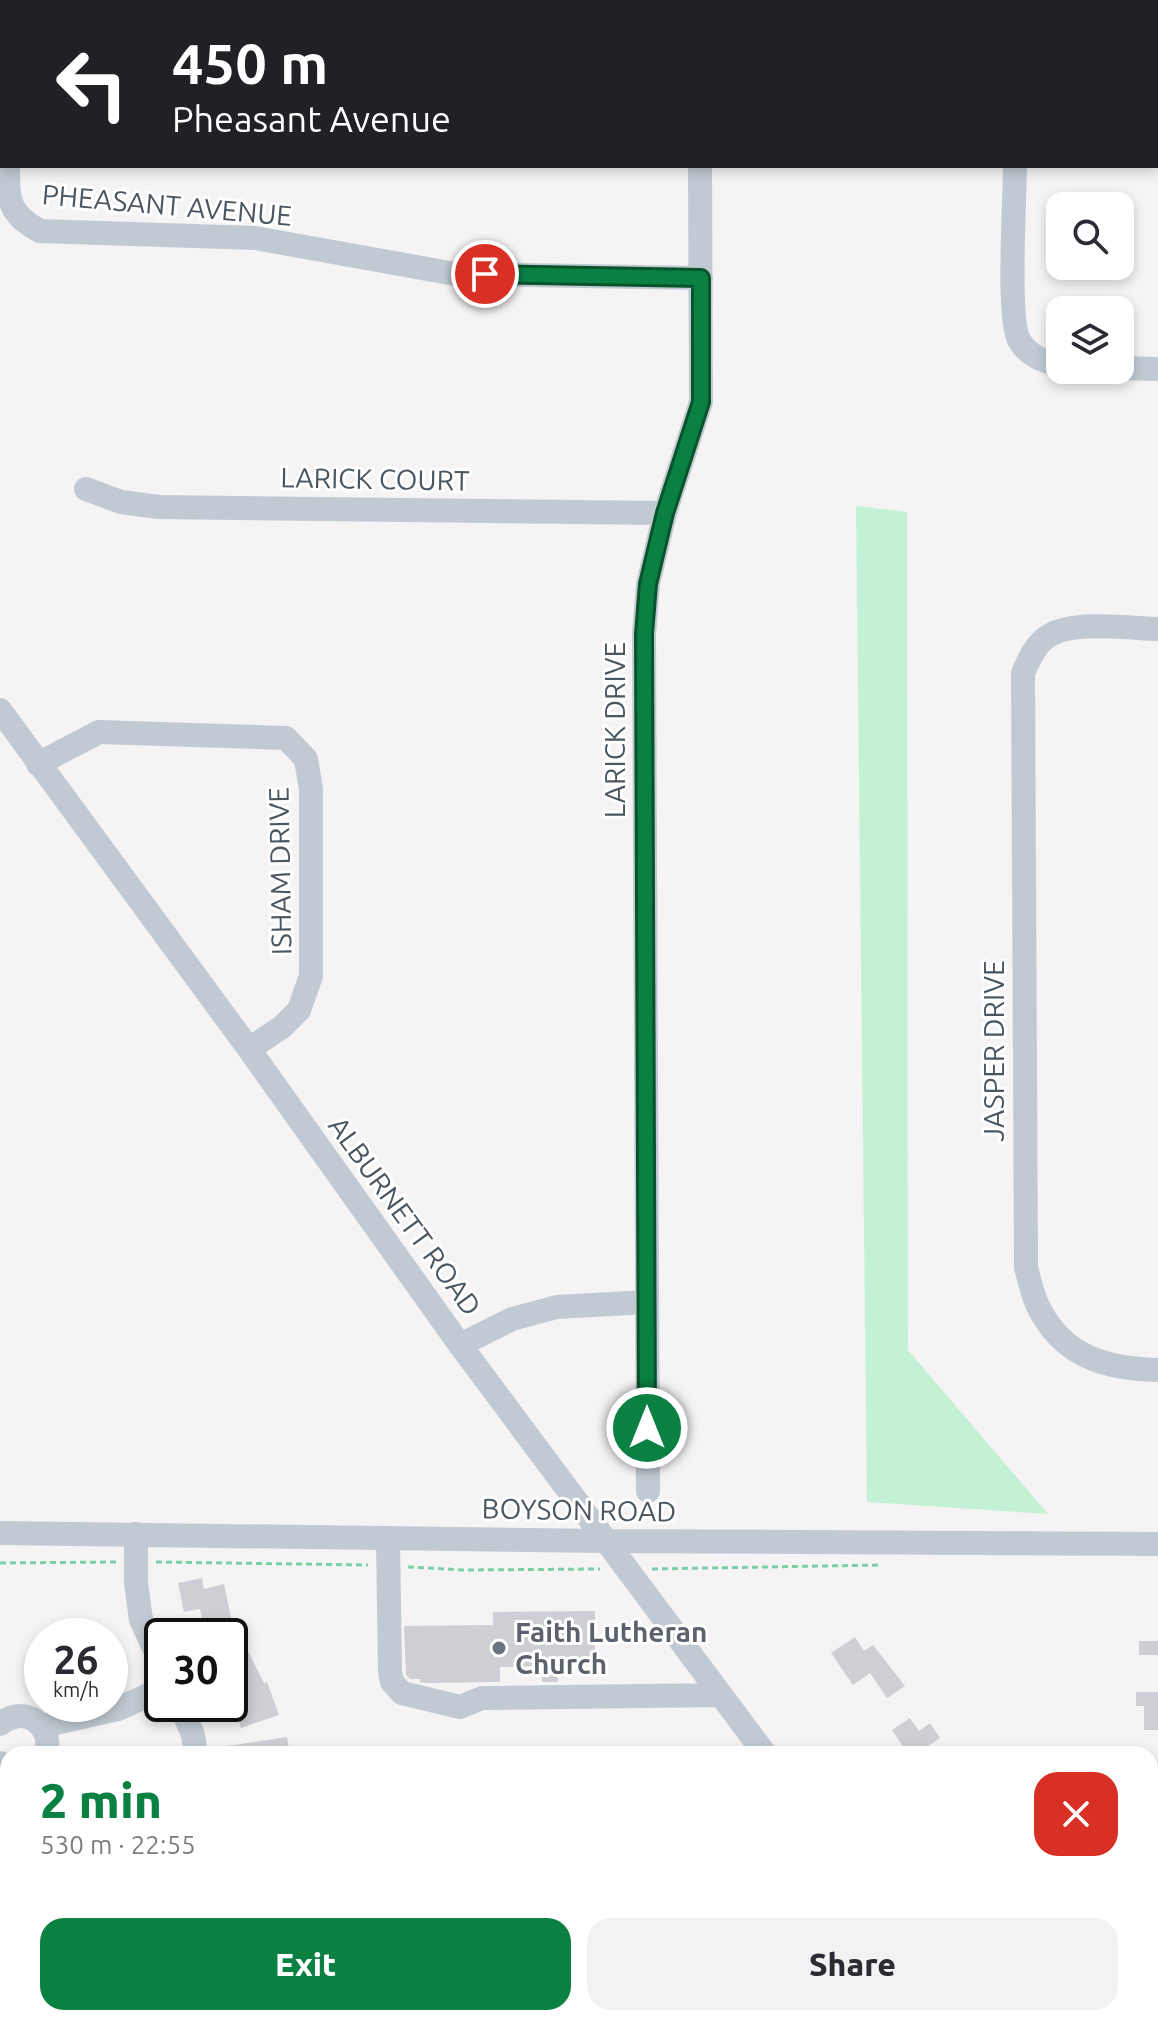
<!DOCTYPE html>
<meta charset="utf-8">
<style>
:root{--surface:#fff;--page:#f2f2f3;--text:#2b2b33;--muted:#7c7c81;--accent:#0b8043}
body{margin:0;font-family:Ubuntu,sans-serif;background:var(--page);color:var(--text);height:100vh;display:flex;flex-direction:column;font-size:30px;white-space:nowrap}
*{box-sizing:border-box;margin:0}
p{font-size:26px;color:var(--muted)}
.icon{flex:none;width:44px;height:44px;fill:none;stroke:currentColor;stroke-width:2;stroke-linecap:round;stroke-linejoin:round}
.map{position:relative;flex:1;overflow:hidden}
.sheet{position:absolute;left:0px;top:1746px;width:1158px;height:280px;display:flex;flex-direction:column;background:var(--surface);border-radius:24px 24px 0 0;box-shadow:0 4px 12px #0003}
.sheet>*{flex:none}
.banner{position:absolute;left:0px;top:0px;width:1158px;height:168px;box-shadow:0 4px 12px #0003;background:#202124;color:#fff;overflow:hidden}
.fabs{position:absolute;left:1046px;top:192px;display:grid;gap:16px}
.fabs a{display:grid;place-items:center;width:88px;height:88px;border-radius:16px;background:var(--surface);box-shadow:0 4px 12px #0003;font-size:40px}
.speed{position:absolute;left:24px;top:1618px;display:flex;gap:16px;font-size:40px;font-weight:700;text-align:center}
.speed>*{display:grid;place-content:center;width:104px;height:104px;border-radius:50%;background:var(--surface);box-shadow:0 4px 12px #0003;line-height:1}
.speed small{font-size:20px;font-weight:400}
.speed .limit{border:4px solid #111;border-radius:12px;background:#fff;color:#111}
.pin{position:absolute;display:grid;place-items:center;width:68px;height:68px;color:#fff;margin:-34px;border:4px solid #fff;border-radius:50%;box-shadow:0 2px 8px #0007}
.me{position:absolute;width:88px;margin:-44px;rotate:0deg;stroke-linejoin:round;filter:drop-shadow(0 0 6px #0008)}
.turn{display:flex;align-items:center;gap:28px;height:168px;padding:0 40px;font-size:36px}
.turn .icon{width:104px;height:104px;stroke-width:2.5}
.turn b{display:block;font-size:56px;line-height:68px}
.round{display:grid;place-items:center;flex:none;width:84px;height:84px;border-radius:24px;background:var(--page)}
.overview{display:flex;align-items:center;justify-content:space-between;height:136px;padding:0 40px}
h1{font-size:48px;font-weight:800;line-height:60px;color:var(--accent)}
.button{display:flex;gap:16px;margin-top:auto;padding:16px 40px}
.button a{flex:1;height:92px;border-radius:24px;background:var(--accent);color:#fff;font-size:32px;font-weight:800;line-height:92px;text-align:center}
.button a+a{background:var(--page);color:var(--text)}
.map>svg:first-child{display:block}
.green{fill:#c3f1d5}
.building{fill:#cdcfd5}
.lines{fill:none;stroke-linecap:round;stroke-linejoin:round}
.path{stroke:#7ad0a6;stroke-width:3;stroke-dasharray:6 4;stroke-linecap:butt}
.minor{stroke:#c1cad2;stroke-width:24}
.route-casing{stroke:#07532c;stroke-width:20}
.route{stroke:#0b8043;stroke-width:14}
.worship-dot{fill:#6b7280;stroke:#fff;stroke-width:3}
.labels{text-anchor:middle;stroke-width:6;stroke-linejoin:round;paint-order:stroke}
.street-label{font-size:28px;fill:#4a5661;stroke:#fff}
.worship-label{font-size:28px;font-weight:bold;fill:#5b616d;stroke:#fff;text-anchor:start}
</style>
<div class="map">
<svg width="1158" height="2026" viewBox="0 0 1158 2026">
<rect width="100%" height="100%" fill="#f5f3f3"/>
<path class="green" d="M856 506 907 512 908 1350 1048 1514 867 1502Z"/>
<path class="building" d="M202 1578 204 1589 224 1584 233 1627 205 1633 200 1609 184 1612 178 1583Z
M595 1611V1664L557 1665 558 1682H542V1666L500 1667V1682L425 1683 420 1682V1679H410L406 1675 404 1626 493 1625V1612Z
M855 1637 864 1651 873 1645 905 1686 887 1698 870 1673 853 1685 831 1653Z
M243 1641 264 1683 267 1682 279 1715 241 1728 236 1713 230 1716V1647Z
M1139 1641H1158V1655H1139Z
M1136 1692H1158V1730H1144V1706H1136Z
M910 1718 919 1731 930 1723 940 1738 916 1754H908L892 1730Z
M287 1737 290 1754H227V1746Z"/>
<g class="lines">
<path class="path" d="M156 1562 368 1565
M0 1563 116 1562
M408 1567 465 1570 600 1569
M652 1569 880 1565"/>
<path class="minor" d="M699 0V2
M11 2V0
M1156 113H1158
M8 166C8 200 8 214 40 231L255 238 455 274 701 278
M1015 166C1015 197 1007 319 1019 340 1028 356 1043 361 1060 366
M1120 368 1158 369
M86 489 121 502 159 507 665 513
M1158 629C1130 628 1077 621 1052 634 1037 641 1029 659 1023 673L1026 1267C1029 1279 1032 1293 1037 1304 1061 1356 1105 1369 1158 1370
M0 710 249 1049 460 1345 765 1754
M38 764 99 732 286 738 306 759 311 789V976L299 1010 282 1027 249 1049
M460 1345 512 1319 557 1307 647 1302
M648 1491 644 634 648 584 665 513 701 402 700 166
M0 1533 606 1541 1158 1544
M136 1534V1583L141 1620 162 1665
M388 1538 390 1672 392 1682 402 1693 460 1707 482 1698 721 1695
M180 1704 193 1735 196 1754
M0 1724C24 1704 54 1725 46 1754
M42 1726 118 1709 162 1689
M0 1763 8 1768
M202 2018 203 2026
M963 2018 969 2026"/>
</g>
<g class="lines">
<g class="route-casing">
<path id="route" d="M485 274 701 278V402L665 513 648 584 644 634 647 1428"/>
</g>
<use href="#route" class="route"/>
</g>
<circle class="worship-dot" cx="499" cy="1648" r="8"/>
<g class="labels">
<g class="street-label">
<text transform="translate(167 205) rotate(5)" y="10">PHEASANT AVENUE</text>
<text transform="translate(375 479) rotate(1)" y="10">LARICK COURT</text>
<text transform="translate(615 730) rotate(-90)" y="10">LARICK DRIVE</text>
<text transform="translate(280 871) rotate(-91)" y="10">ISHAM DRIVE</text>
<text transform="translate(994 1051) rotate(-90)" y="10">JASPER DRIVE</text>
<text transform="translate(405 1216) rotate(54)" y="10">ALBURNETT ROAD</text>
<text transform="translate(579 1510) rotate(1)" y="10">BOYSON ROAD</text>
</g>
<g class="worship-label">
<text x="515" y="1642">Faith Lutheran<tspan x="515" dy="32">Church</tspan></text>
</g>
</g>
</svg>
<div class="fabs">
<a><svg class="icon" aria-label="search" viewBox="0 0 24 24"><circle cx="10" cy="10" r="6"/><path d="M15 15l6 6"/></svg></a>
<a><svg class="icon" aria-label="layers" viewBox="0 0 24 24"><path d="M12 4l9 5-9 5-9-5zM3 14l9 5 9-5"/></svg></a>
</div>
<div class="speed"><div>26<small>km/h</small></div><div class="limit">30</div></div>
<div class="pin" style="left:485px;top:274px;background:#d93025"><svg class="icon" aria-label="arrive" viewBox="0 0 24 24"><path d="M6 21V4h12l-3 4 3 4H6"/></svg></div>
<svg class="me" style="left:647px;top:1428px" viewBox="-20 -20 40 40"><circle r="17" fill="#0b8043" stroke="#fff" stroke-width="3"/><path d="M0-11L8 9 0 5-8 9z" fill="#fff"/></svg>
<div class="banner">
<div class="turn"><svg class="icon" aria-label="left" viewBox="0 0 24 24"><path d="M17 20v-9H6M10 6l-5 5 5 5"/></svg><div><b>450 m</b>Pheasant Avenue</div></div>
</div>
<section class="sheet">
<div class="overview"><div><h1>2 min</h1><p>530 m · 22:55</p></div><a class="round" style="background:#d93025;color:#fff"><svg class="icon" aria-label="close" viewBox="0 0 24 24"><path d="M6 6l12 12M18 6L6 18"/></svg></a></div>
<div class="button"><a>Exit</a><a>Share</a></div>
</section>
</div>
